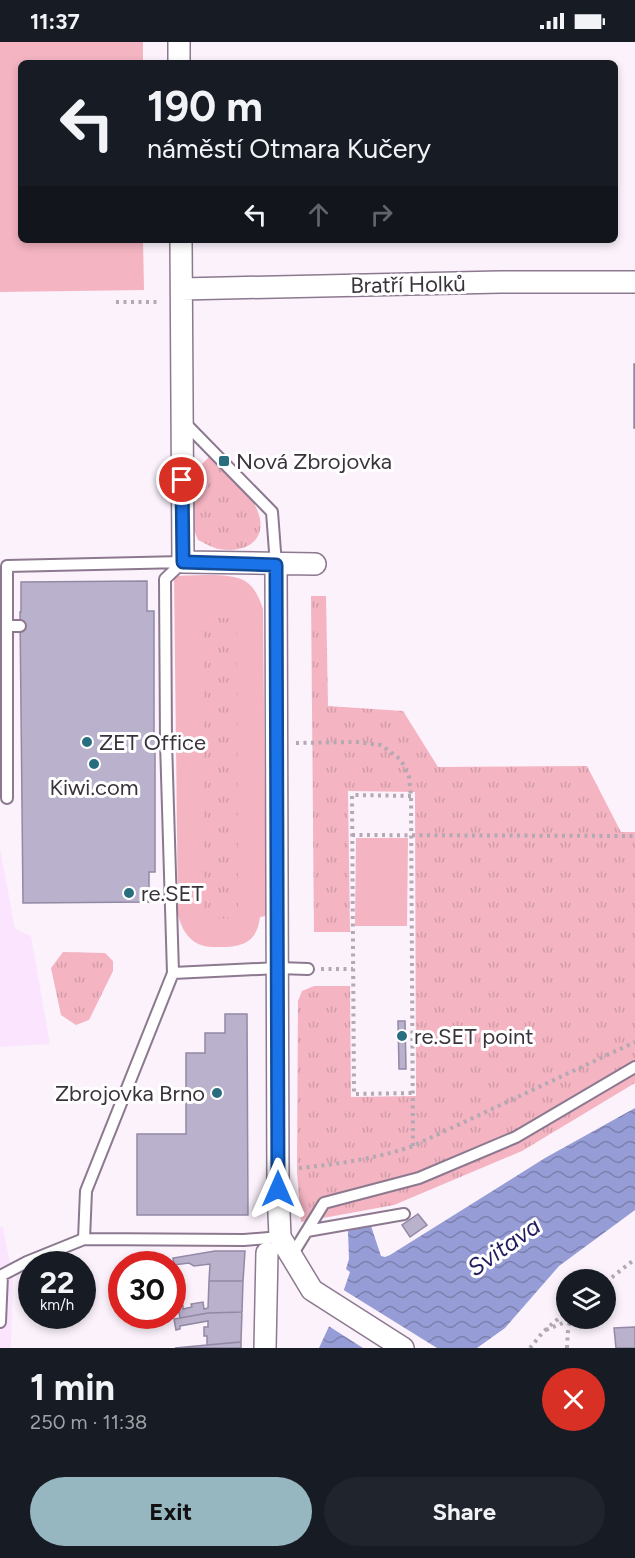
<!DOCTYPE html>
<meta charset="utf-8">
<style>
:root{--surface:#171b24;--page:#20242c;--text:#f1f3f6;--muted:#9ea1a6;--accent:#97b7c0}
body{margin:0;font-family:Figtree,sans-serif;background:var(--page);color:var(--text);height:100vh;display:flex;flex-direction:column;font-size:22px;white-space:nowrap}
*{box-sizing:border-box;margin:0}
p{font-size:20px;color:var(--muted)}
.icon{flex:none;width:33px;height:33px;fill:none;stroke:currentColor;stroke-width:2;stroke-linecap:round;stroke-linejoin:round}
.map{position:relative;height:1306px;overflow:hidden}
.details{display:flex;flex-direction:column;background:var(--surface);flex:1}
.details>*{flex:none}
.hud{position:absolute;left:18px;top:18px;width:600px;height:183px;border-radius:9px;box-shadow:0 3px 9px #0003;background:#171b24;color:var(--text);overflow:hidden}
.fabs{position:absolute;left:556px;top:1227px;display:grid;gap:12px}
.fabs a{display:grid;place-items:center;width:60px;height:60px;border-radius:50%;background:var(--surface);box-shadow:0 3px 9px #0003;font-size:30px}
.speed{position:absolute;left:18px;top:1209px;display:flex;gap:12px;font-size:30px;font-weight:700;text-align:center}
.speed>*{display:grid;place-content:center;width:78px;height:78px;border-radius:50%;background:var(--surface);box-shadow:0 3px 9px #0003;line-height:1}
.speed small{font-size:15px;font-weight:400}
.speed .limit{border:9px solid #d22;background:#fff;color:#111}
.pin{position:absolute;display:grid;place-items:center;width:51px;height:51px;color:#fff;margin:-26px;border:3px solid #fff;border-radius:50%;box-shadow:0 2px 6px #0007}
.me{position:absolute;width:66px;margin:-33px;rotate:0deg;stroke-linejoin:round;filter:drop-shadow(0 0 4px #0008)}
.turn{display:flex;align-items:center;gap:21px;height:126px;padding:0 30px;font-size:27px}
.turn .icon{width:78px;height:78px;stroke-width:2.5}
.turn b{display:block;font-size:42px;line-height:51px}
.lanes{display:flex;align-items:center;height:57px;padding:0 30px;background:#0003;justify-content:center;gap:30px;direction:ltr}
.lanes .off{opacity:.35}
.round{display:grid;place-items:center;flex:none;width:63px;height:63px;border-radius:32px;background:var(--page)}
.headline{display:flex;align-items:center;justify-content:space-between;height:102px;padding:0 30px}
h1{font-size:36px;font-weight:700;line-height:45px}
.button{display:flex;gap:12px;margin-top:auto;padding:12px 30px}
.button a{flex:1;height:69px;border-radius:36px;background:var(--accent);color:#111;font-size:24px;font-weight:700;line-height:69px;text-align:center}
.button a+a{background:var(--page);color:var(--text)}
.status{display:flex;justify-content:space-between;align-items:center;height:42px;padding:0 30px;background:var(--surface);direction:ltr}
.status svg{height:16px;fill:currentColor}
.map>svg:first-child{display:block}
.built{fill:#fbe5fe}
.grass{fill:#f4b4c2}
.park{fill:url(#park-tufts)}
.water{fill:url(#water-waves)}
.pier{fill:#fbf2fc}
.building{fill:#bab1cd;stroke:#9289a4;stroke-width:1.5}
.lines{fill:none;stroke-linecap:round;stroke-linejoin:round}
.service-casing{stroke:#8c798f;stroke-width:14}
.minor-casing{stroke:#8c798f;stroke-width:24}
.path{stroke:#b2a9b3;stroke-width:4;stroke-dasharray:3 4.5;stroke-linecap:butt}
.service{stroke:#fff;stroke-width:10}
.minor{stroke:#fff;stroke-width:21}
.route-casing{stroke:#114b97;stroke-width:15}
.route{stroke:#1a73e8;stroke-width:10}
.poi-dot{fill:#296e7e;stroke:#fff;stroke-width:2}
.labels{text-anchor:middle;stroke-width:6;stroke-linejoin:round;paint-order:stroke}
.street-label{font-size:22px;fill:#3b333c;stroke:#fff}
.poi-label{font-size:22px;fill:#3b333c;stroke:#fff;text-anchor:start}
.water-label{font-size:24px;font-style:italic;fill:#211d5e;stroke:#fff}
</style>
<div class="status"><b>11:37</b><svg viewBox="0 0 49 12"><path d="M0 12V9h3v3zM5 12V6h3v6zM10 12V3h3v9zM15 12V0h3v12zM26 1h20v11H26zM47 4h2v5h-2z"/></svg></div>
<div class="map">
<svg width="635" height="1306" viewBox="0 0 635 1306">
<defs>
<pattern id="park-tufts" width="24" height="20" patternUnits="userSpaceOnUse" patternTransform="scale(1.5)"><rect width="24" height="20" fill="#f4b4c2"/><path d="M3 7l-1-3M5 7V3M7 7l1-3M15 17l-1-3M17 17v-4M19 17l1-3" fill="none" stroke="#d29ba8"/></pattern>
<pattern id="water-waves" width="16" height="10" patternUnits="userSpaceOnUse" patternTransform="scale(1.5)"><rect width="16" height="10" fill="#969cd5"/><path d="M0 5q4-4 8 0t8 0" fill="none" stroke="#7c80ae"/></pattern>
</defs>
<rect width="100%" height="100%" fill="#fbf2fc"/>
<path class="built" d="M0 806 15 887 31 894 50 1002 0 1005Z
M0 1185H3L13 1237 11 1306H0Z"/>
<path class="grass" d="M0 0H143V21H21V198H143L144 248 0 250Z
M174 534C192 534 230 530 245 539 255 545 259 556 263 567L266 874 260 875C257 900 243 905 220 905 210 905 200 905 192 898 184 891 181 883 178 873Z
M356 796H408L407 884H355Z"/>
<path class="park" d="M209 415C221 427 243 444 252 458 272 489 255 513 219 507 212 506 205 501 198 498L190 478 189 423 200 424Z
M311 554H326L328 664 403 669 438 725 587 724 621 790H635V1041L522 1109 394 1163 301 1180 297 1130 298 959 302 949 314 944H350L351 1055 416 1054 415 750 348 749 350 890H314Z
M203 576H237L238 877 204 876Z
M63 910 105 911 113 919V929L89 978 76 983 61 973 51 926Z"/>
<path class="water" d="M635 1066V1168L559 1224 505 1286 477 1306H319L338 1265 350 1230 346 1227 349 1217 348 1189 370 1181 381 1214 385 1215 390 1213 545 1116Z"/>
<path class="pier" d="M342 1247 437 1306H363L327 1283Z"/>
<path class="building" d="M634 322H635V386H634Z
M147 539V569H154V690L157 694 155 698 157 704 155 709V830H149V860L23 861 20 570H21V540Z
M225 972H247L248 1173H137V1092H186V1011H205V991H225Z
M398 979H405L406 1027H399Z
M418 1172 427 1183 410 1195 402 1183Z
M215 1209H245L243 1239H209L210 1222 194 1224 189 1221 174 1223 173 1216Z
M209 1239H243L242 1270 208 1271 180 1276 178 1265 183 1264V1267L192 1265 191 1262 203 1260 204 1267 208 1266Z
M242 1270 241 1300 207 1303V1294H204V1285H208V1279L180 1284V1287L176 1288 174 1277 208 1271Z
M635 1285V1306H616L614 1286Z
M241 1300V1306H175L207 1303Z"/>
<g class="lines">
<g class="service-casing">
<path id="service" d="M183 379 272 470 276 523
M7 584V756
M20 584H7V524L183 520
M173 931 166 700 165 537 183 520
M307 1189 404 1172
M84 1197 86 1149 173 931 278 926 308 927
M292 1213 324 1161 419 1136 516 1095 635 1025
M0 1280 2 1233 27 1220 84 1197 244 1198 280 1195"/>
</g>
<g class="minor-casing">
<path id="minor" d="M179 0V21
M181 198 183 520 315 522
M182 247 500 240H635
M276 523 278 1147 280 1195 312 1248 403 1306
M265 1306 267 1211"/>
</g>
<path class="path" d="M116 260H160
M296 701 356 700 381 703 401 718 409 735 411 754 413 1104
M411 754 352 753 354 1052 413 1051
M352 793 635 794
M321 927H353
M299 1126C338 1122 375 1117 413 1104L635 1000
M606 1240 635 1217
M546 1288 570 1278
M530 1306 543 1290 567 1269
M567 1306 568 1287 571 1276"/>
<use href="#service" class="service"/>
<use href="#minor" class="minor"/>
</g>
<g class="lines">
<g class="route-casing">
<path id="route" d="M182 438 183 520 276 523 278 1147"/>
</g>
<use href="#route" class="route"/>
</g>
<g class="poi-dot">
<rect x="218" y="413" width="12" height="12" rx="3"/>
<circle cx="87" cy="700" r="6"/>
<circle cx="94" cy="722" r="6"/>
<circle cx="129" cy="851" r="6"/>
<circle cx="402" cy="994" r="6"/>
<circle cx="217" cy="1051" r="6"/>
</g>
<g class="labels">
<g class="street-label">
<text transform="translate(408 242) rotate(-1)" y="8">Bratří Holků</text>
</g>
<g class="poi-label">
<text x="236" y="427">Nová Zbrojovka</text>
<text x="99" y="708">ZET Office</text>
<text x="94" y="753" text-anchor="middle">Kiwi.com</text>
<text x="141" y="859">re.SET</text>
<text x="414" y="1002">re.SET point</text>
<text x="205" y="1059" text-anchor="end">Zbrojovka Brno</text>
</g>
<g class="water-label">
<text transform="translate(504 1205) rotate(-35)" y="8">Svitava</text>
</g>
</g>
</svg>
<div class="fabs">
<a><svg class="icon" aria-label="layers" viewBox="0 0 24 24"><path d="M12 4l9 5-9 5-9-5zM3 14l9 5 9-5"/></svg></a>
</div>
<div class="speed"><div>22<small>km/h</small></div><div class="limit">30</div></div>
<div class="pin" style="left:182px;top:438px;background:#d93025"><svg class="icon" aria-label="arrive" viewBox="0 0 24 24"><path d="M6 21V4h12l-3 4 3 4H6"/></svg></div>
<svg class="me" style="left:278px;top:1147px" viewBox="-20 -20 40 40"><path d="M0-17L14 15 0 8-14 15z" fill="#1a73e8" stroke="#fff" stroke-width="4"/></svg>
<div class="hud">
<div class="turn"><svg class="icon" aria-label="left" viewBox="0 0 24 24"><path d="M17 20v-9H6M10 6l-5 5 5 5"/></svg><div><b>190 m</b>náměstí Otmara Kučery</div></div>
<div class="lanes"><svg class="icon" aria-label="left" viewBox="0 0 24 24"><path d="M17 20v-9H6M10 6l-5 5 5 5"/></svg><svg class="icon off" aria-label="ahead" viewBox="0 0 24 24"><path d="M12 20V5M6 11l6-6 6 6"/></svg><svg class="icon off" aria-label="right" viewBox="0 0 24 24"><path d="M7 20v-9h11M14 6l5 5-5 5"/></svg></div>
</div>
</div>
<section class="details">
<div class="headline"><div><h1>1 min</h1><p>250 m · 11:38</p></div><a class="round" style="background:#d93025;color:#fff"><svg class="icon" aria-label="close" viewBox="0 0 24 24"><path d="M6 6l12 12M18 6L6 18"/></svg></a></div>
<div class="button"><a>Exit</a><a>Share</a></div>
</section>
